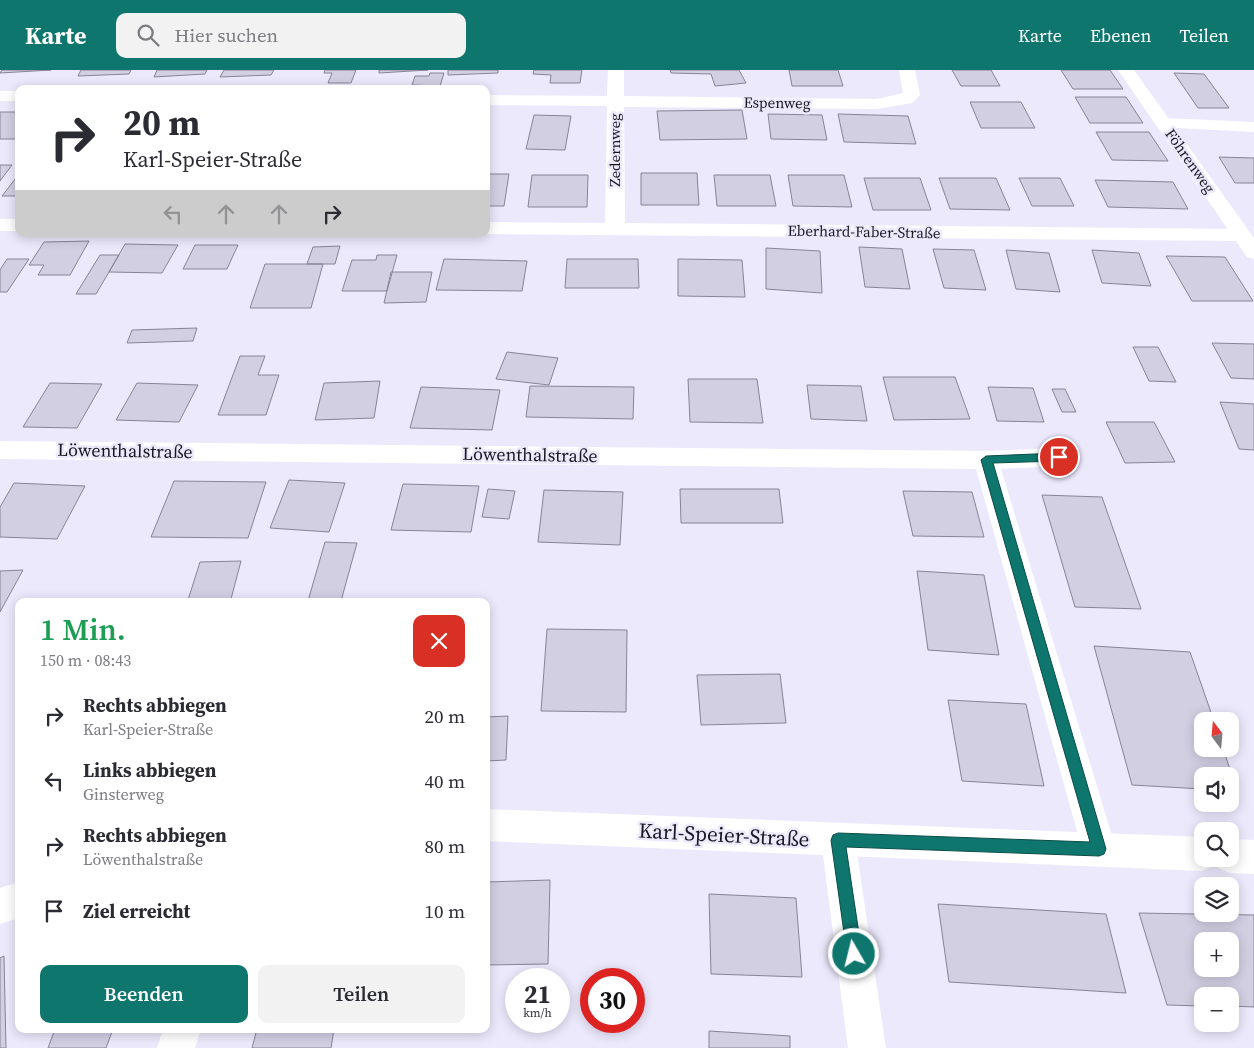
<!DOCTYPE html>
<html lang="de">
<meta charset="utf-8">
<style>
:root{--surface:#fff;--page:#f2f2f3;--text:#2b2b33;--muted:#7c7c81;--accent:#0f766e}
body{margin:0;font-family:"Source Serif 4",serif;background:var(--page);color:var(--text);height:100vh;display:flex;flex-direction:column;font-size:19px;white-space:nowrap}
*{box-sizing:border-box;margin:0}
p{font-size:16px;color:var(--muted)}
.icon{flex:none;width:28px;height:28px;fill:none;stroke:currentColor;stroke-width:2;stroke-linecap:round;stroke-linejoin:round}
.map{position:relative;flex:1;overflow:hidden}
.side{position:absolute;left:15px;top:528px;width:475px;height:435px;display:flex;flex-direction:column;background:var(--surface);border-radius:10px;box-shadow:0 2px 12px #0003}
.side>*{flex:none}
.guide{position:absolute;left:15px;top:15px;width:475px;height:152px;border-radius:10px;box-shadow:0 2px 12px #0003;background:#fff;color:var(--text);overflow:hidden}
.needle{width:32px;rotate:344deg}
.controls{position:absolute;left:1194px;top:642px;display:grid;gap:10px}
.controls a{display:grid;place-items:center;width:45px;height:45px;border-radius:10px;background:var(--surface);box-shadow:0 2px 12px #0003;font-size:25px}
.speed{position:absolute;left:505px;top:898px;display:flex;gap:10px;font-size:25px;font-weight:700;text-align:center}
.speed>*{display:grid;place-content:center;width:65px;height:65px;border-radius:50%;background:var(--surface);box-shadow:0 2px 12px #0003;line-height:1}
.speed small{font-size:12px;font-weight:400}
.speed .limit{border:8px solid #d22;background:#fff;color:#111}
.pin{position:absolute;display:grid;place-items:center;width:42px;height:42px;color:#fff;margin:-21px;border:2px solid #fff;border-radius:50%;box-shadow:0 1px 5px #0007}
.me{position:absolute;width:55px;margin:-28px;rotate:352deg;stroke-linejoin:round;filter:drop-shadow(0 0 4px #0008)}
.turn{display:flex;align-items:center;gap:18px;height:105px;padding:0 25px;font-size:22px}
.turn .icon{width:65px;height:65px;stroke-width:2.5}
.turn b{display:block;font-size:35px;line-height:42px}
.lanes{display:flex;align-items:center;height:48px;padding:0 25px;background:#0003;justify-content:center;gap:25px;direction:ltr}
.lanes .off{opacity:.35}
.round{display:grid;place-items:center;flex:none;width:52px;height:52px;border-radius:10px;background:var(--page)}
.head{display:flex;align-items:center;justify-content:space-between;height:85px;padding:0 25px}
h1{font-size:30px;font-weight:600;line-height:38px;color:#1e9e55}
.action{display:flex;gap:10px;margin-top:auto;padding:10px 25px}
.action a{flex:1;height:58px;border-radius:10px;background:var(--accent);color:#fff;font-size:20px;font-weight:600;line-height:58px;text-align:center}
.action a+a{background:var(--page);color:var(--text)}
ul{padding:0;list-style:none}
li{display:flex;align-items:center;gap:15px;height:65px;padding:0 25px}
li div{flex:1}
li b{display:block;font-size:19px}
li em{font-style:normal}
header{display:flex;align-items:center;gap:30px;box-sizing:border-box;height:70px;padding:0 25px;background:var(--accent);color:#fff}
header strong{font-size:24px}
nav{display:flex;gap:28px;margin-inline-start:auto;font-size:18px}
.search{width:350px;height:45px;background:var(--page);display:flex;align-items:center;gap:12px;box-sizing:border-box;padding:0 18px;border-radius:10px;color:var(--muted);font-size:19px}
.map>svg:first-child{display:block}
.building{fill:#d3cfe3;stroke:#878496;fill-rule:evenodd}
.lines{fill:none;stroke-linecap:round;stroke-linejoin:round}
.minor{fill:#fff;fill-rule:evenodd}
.tertiary{fill:#fff;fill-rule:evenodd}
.route{fill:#0f766e;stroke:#0a4d48}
.labels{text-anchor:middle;stroke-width:5;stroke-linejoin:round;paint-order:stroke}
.far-street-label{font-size:15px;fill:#18171e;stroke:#ede9fd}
.street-label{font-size:18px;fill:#18171e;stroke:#ede9fd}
.near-street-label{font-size:21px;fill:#18171e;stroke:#ede9fd}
</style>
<header>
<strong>Karte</strong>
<div class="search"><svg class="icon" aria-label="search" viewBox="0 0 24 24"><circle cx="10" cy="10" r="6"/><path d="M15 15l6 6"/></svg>Hier suchen</div>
<nav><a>Karte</a><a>Ebenen</a><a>Teilen</a></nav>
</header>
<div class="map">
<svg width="1254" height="978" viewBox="0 0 1254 978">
<rect width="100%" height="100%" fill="#ede9fd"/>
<path class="building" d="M2 0H51L0 3Z
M81 0H131L129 4 78 6Z
M157 0H207L205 4 154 7Z
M224 0H274L271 5 220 7Z
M325 0H356L351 13H328L332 3H324Z
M379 0H428L379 3Z
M448 0H498V3L448 5Z
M534 0H582L580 13H550L551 5 533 4Z
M670 0H739L746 13 715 16 711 4 671 3Z
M789 0H838L843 16H792Z
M952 0H991L1000 16H961Z
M1061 0H1110L1123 19H1073Z
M430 3H444L440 16 412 15 415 6H429Z
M1174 3 1204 4 1229 38H1198Z
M1075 27H1126L1143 53H1090Z
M970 32H1021L1035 58H981Z
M742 40 747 69 660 70 657 41Z
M0 42H19V69H0Z
M768 44 822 45 827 70 771 69Z
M838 44 908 46 916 74 844 72Z
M534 45 571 46 565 80 526 79Z
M1096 62H1149L1168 91 1112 90Z
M1219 87 1254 88V113H1235Z
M0 95H12L0 111Z
M641 103H697L699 135H641Z
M19 104V126H2Z
M486 104H509L504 136H486Z
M532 105H588L587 137H528Z
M714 105H770L776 136H717Z
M788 105H844L852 137 793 136Z
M864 108H920L931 140H873Z
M939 108H996L1010 140 950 139Z
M1019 108H1060L1074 136H1032Z
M1095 110 1173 112 1188 139 1108 137Z
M89 171 70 205H38L44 195H29L44 172Z
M125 174 178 175 162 203 109 202Z
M195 175H238L227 199H183Z
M340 176 335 194H307L313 177Z
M859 177 902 179 910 219 865 217Z
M766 178 820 181 822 223 766 219Z
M933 179 974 180 986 220 944 218Z
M1006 180 1049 183 1060 222 1016 219Z
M1092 180 1139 183 1151 216 1102 213Z
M100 185H119L96 224H76Z
M377 185H397L387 221H342L352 190H376Z
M1166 186 1225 187 1253 231H1192Z
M7 189H29L7 222H0V200Z
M444 189 527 191 522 221 436 220Z
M567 189H638L639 218H565Z
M678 189 742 190 745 227 678 226Z
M265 194H323L311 238H250Z
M391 202H432L426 232 384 233Z
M197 258 193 271 127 273 132 260Z
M1212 273 1254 274V309L1231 308Z
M1133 277H1158L1176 312 1149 311Z
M507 282 558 288 549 315 496 309Z
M240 286H265L258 305H279L266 345H218Z
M883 307H955L970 349 894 350Z
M688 309H757L763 353 690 352Z
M380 311 374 348 315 350 324 313Z
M50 313 102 314 77 358 23 357Z
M137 313 198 315 179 352 116 350Z
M807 315 861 316 867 351 811 349Z
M530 316 634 317 633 349 526 347Z
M421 317 500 320 492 360 410 358Z
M988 317 1033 318 1044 352 997 351Z
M1052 319H1065L1076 342H1062Z
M1220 332 1254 334V380L1239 379Z
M1106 352H1154L1175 392 1125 393Z
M289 410 345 413 329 462 270 458Z
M174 411 266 412 248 468 151 467Z
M14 413 85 416 57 469 0 467V437Z
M403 414 479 416 471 462 391 460Z
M488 419 515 421 509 449 482 447Z
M680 419H779L783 453H681Z
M544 420 623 422 620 475 538 472Z
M903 421 972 422 984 467 913 466Z
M1042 425 1102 427 1141 539 1075 537Z
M325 472 357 473 341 531H308Z
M241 491 231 529 188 530 200 492Z
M23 500 0 542V501Z
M917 501 984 505 999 585 928 580Z
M547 559 627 560 626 642 541 641Z
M1094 576 1190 582 1214 651H1202V679H1223L1238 722 1230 721V706H1202V719L1132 715Z
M780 604 786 653 701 655 697 605Z
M948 630 1026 634 1044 716 962 711Z
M508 646 506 690 486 691V647Z
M550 810 548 894 486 895V812Z
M709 824 796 828 802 907 711 904Z
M938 834 1106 844 1126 923 949 912Z
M1139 843 1254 845V937L1230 936V926H1202V936L1167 935ZM1202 871H1230V899H1202Z
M4 886 6 978H0V888Z
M55 959H113L106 978H48Z
M257 959H334L331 978H252Z
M709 961 790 966V978H709Z"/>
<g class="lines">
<path class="minor" d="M608 0H624V26L877 29 903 23 899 0H915L920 25 912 33 877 39 624 37 625 153 1241 159 1248 161 1251 165 1248 169 1241 171 485 164 486 152 605 153 607 36 486 35V25L607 26Z
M0 21H19V31H0Z
M1164 48 1254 52V62L1158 57 1155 53 1158 49Z
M0 149H19V161H0Z
M0 371 986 381 1059 378 1068 380 1072 387 1068 394 1059 396 1001 399 1116 779 1111 791 1099 796 1087 791 1082 779 976 399 0 389Z
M838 753 850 758 855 770 886 978H848L821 770 826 758Z
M163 959H201L195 978H157Z"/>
<path class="tertiary" d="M1118 0H1134L1254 168V189L1247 187Z
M486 739 1202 767V789H1230V769L1254 770V804L1230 803 1218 798 1216 792 1214 796 1202 801 486 771Z
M19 812V848L0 854V818Z"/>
</g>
<path class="route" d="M1059 383 1064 387 1059 391 993 393 1106 779 1104 784 1099 786 846 777 862 884 859 889 854 891 849 889 847 884 831 770 833 765 838 763 1090 772 981 390 986 386Z"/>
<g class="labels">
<g class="far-street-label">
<text transform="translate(777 33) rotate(1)" y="5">Espenweg</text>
<text transform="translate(615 80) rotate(-90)" y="5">Zedernweg</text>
<text transform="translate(1190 91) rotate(55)" y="5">Föhrenweg</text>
<text transform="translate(864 162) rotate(1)" y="5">Eberhard-Faber-Straße</text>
</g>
<g class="street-label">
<text transform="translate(125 381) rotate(1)" y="6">Löwenthalstraße</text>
<text transform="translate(530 385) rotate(1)" y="6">Löwenthalstraße</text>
</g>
<g class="near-street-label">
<text transform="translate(724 765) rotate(3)" y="7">Karl-Speier-Straße</text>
</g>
</g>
</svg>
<div class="controls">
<a><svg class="needle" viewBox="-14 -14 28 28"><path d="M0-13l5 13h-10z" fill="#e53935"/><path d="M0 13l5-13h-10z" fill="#7c7c81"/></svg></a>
<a><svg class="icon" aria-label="sound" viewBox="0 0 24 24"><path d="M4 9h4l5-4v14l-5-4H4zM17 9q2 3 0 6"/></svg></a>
<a><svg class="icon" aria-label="search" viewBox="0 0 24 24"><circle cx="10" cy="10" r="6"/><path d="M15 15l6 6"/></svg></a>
<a><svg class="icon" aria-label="layers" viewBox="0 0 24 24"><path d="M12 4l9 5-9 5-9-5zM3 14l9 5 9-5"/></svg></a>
<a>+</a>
<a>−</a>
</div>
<div class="speed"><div>21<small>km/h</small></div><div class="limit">30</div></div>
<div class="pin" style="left:1059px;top:387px;background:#d93025"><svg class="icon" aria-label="arrive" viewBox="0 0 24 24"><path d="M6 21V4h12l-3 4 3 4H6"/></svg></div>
<svg class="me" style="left:854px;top:884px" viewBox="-20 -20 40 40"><circle r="17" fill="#0f766e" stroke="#fff" stroke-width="3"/><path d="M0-11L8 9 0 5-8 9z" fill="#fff"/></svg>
<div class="guide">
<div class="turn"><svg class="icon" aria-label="right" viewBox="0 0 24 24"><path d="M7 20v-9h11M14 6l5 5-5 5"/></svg><div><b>20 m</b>Karl-Speier-Straße</div></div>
<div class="lanes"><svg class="icon off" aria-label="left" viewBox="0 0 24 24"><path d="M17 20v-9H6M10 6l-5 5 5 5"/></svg><svg class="icon off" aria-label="ahead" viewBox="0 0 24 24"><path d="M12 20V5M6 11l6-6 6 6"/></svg><svg class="icon off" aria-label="ahead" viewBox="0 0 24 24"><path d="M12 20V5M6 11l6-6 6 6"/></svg><svg class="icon" aria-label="right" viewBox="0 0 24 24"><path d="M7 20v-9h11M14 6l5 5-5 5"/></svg></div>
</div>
<section class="side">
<div class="head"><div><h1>1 Min.</h1><p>150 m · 08:43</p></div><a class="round" style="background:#d93025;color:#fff"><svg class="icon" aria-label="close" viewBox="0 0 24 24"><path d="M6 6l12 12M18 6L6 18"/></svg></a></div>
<ul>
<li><svg class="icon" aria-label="right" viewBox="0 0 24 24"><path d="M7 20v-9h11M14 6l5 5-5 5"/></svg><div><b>Rechts abbiegen</b><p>Karl-Speier-Straße</p></div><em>20 m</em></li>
<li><svg class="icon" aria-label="left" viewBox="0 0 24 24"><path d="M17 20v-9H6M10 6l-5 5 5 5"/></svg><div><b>Links abbiegen</b><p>Ginsterweg</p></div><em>40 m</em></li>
<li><svg class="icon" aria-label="right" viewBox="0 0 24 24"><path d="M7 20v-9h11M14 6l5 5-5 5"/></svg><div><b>Rechts abbiegen</b><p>Löwenthalstraße</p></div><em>80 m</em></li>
<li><svg class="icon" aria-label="arrive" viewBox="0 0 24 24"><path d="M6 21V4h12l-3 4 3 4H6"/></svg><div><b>Ziel erreicht</b></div><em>10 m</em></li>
</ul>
<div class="action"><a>Beenden</a><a>Teilen</a></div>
</section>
</div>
